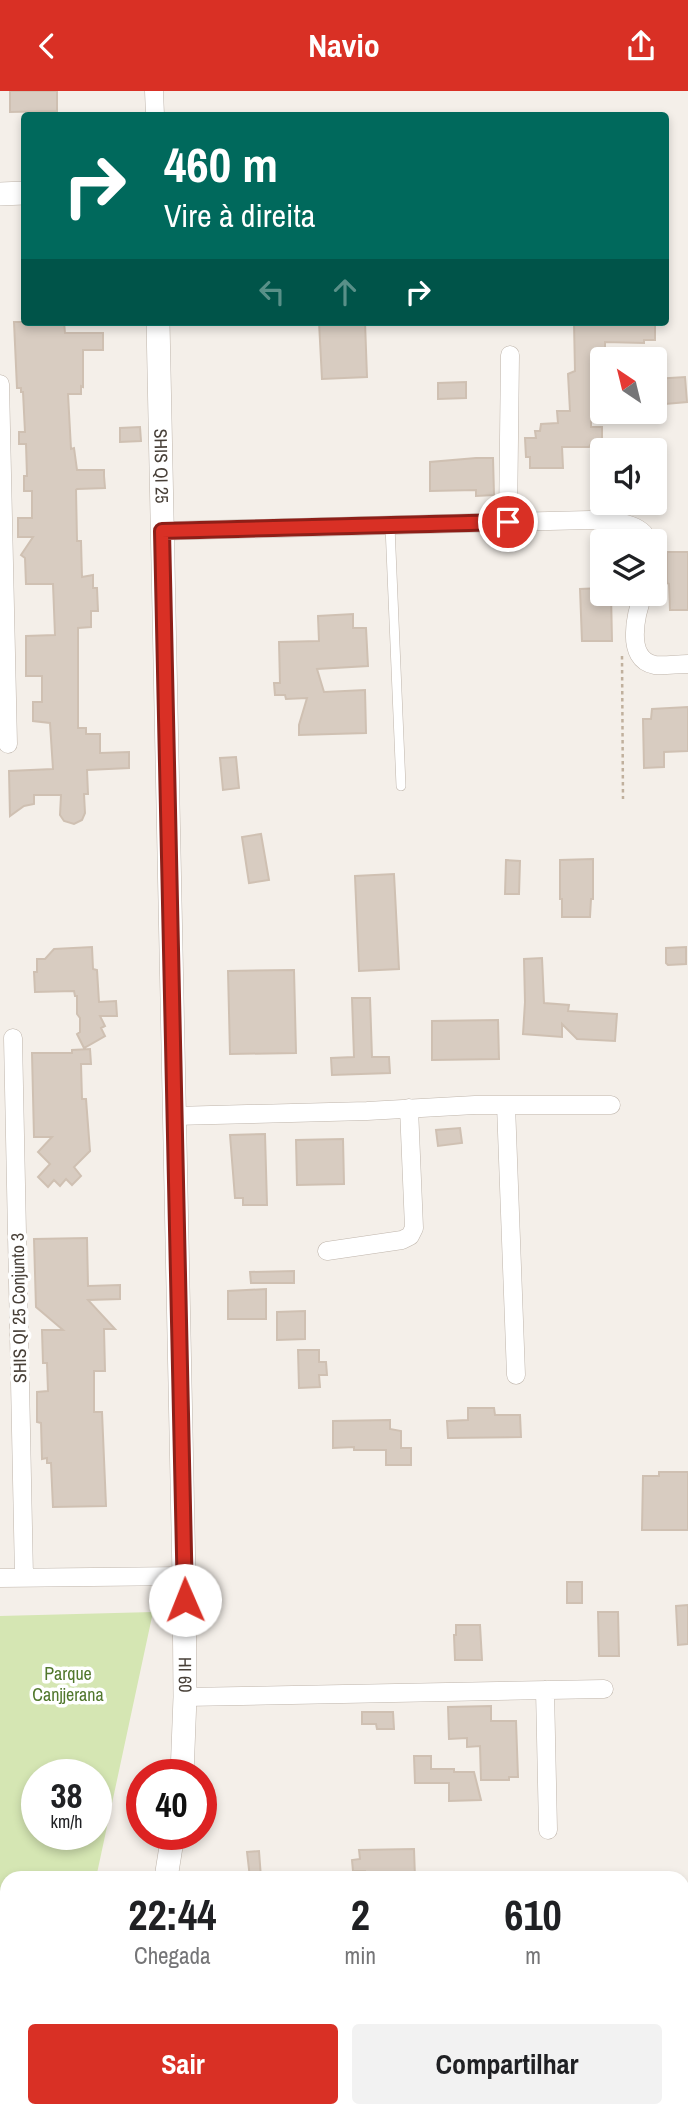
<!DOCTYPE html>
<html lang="pt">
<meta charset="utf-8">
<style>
:root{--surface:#fff;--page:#f2f2f2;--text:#202124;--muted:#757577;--accent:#d93025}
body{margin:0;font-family:"Archivo Narrow",sans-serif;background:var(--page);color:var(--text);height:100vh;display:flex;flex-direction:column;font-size:26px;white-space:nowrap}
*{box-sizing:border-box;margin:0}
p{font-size:23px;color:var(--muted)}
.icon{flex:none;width:38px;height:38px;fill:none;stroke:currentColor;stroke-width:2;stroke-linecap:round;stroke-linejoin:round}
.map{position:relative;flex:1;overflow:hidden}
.side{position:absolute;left:0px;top:1780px;width:690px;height:247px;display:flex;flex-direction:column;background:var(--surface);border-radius:21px 21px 0 0;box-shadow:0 4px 10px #0003}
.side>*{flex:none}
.guide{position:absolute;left:21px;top:21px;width:648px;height:214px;border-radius:7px;box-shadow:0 4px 10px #0003;background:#00695c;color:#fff;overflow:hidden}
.needle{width:46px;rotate:325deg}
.controls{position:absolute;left:590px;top:256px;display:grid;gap:14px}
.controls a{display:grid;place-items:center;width:77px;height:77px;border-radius:7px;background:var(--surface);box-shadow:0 4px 10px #0003;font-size:35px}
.speed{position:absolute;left:21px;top:1668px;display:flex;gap:14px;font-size:35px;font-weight:700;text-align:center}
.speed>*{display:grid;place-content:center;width:91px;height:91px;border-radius:50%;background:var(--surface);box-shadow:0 4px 10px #0003;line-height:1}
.speed small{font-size:18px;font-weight:400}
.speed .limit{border:10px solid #d22;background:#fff;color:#111}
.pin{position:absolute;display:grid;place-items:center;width:60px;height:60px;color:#fff;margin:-30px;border:4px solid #fff;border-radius:50%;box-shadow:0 2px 7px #0007}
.me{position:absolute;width:77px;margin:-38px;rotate:359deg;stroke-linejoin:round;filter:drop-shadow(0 0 5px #0008)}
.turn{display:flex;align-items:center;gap:24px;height:147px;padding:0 28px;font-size:32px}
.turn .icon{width:91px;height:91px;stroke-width:2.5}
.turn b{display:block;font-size:49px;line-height:60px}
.lanes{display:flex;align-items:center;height:66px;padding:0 28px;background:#0003;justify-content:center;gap:35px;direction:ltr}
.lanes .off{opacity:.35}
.eta{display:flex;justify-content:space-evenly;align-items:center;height:119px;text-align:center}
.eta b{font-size:42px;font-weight:700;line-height:49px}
.action{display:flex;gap:14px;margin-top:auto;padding:14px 28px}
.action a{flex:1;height:80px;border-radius:7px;background:var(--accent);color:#fff;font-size:28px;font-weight:700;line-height:80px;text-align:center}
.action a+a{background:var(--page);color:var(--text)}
header{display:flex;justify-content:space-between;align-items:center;height:91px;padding:0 28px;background:var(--accent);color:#fff;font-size:32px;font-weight:700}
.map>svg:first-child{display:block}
.green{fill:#d5e6b3;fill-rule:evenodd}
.building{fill:#d8ccc1;stroke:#cfc0b2;stroke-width:2}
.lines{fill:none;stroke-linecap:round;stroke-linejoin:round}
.service-casing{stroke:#bfb5ab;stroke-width:10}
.minor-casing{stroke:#bfb5ab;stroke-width:19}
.tertiary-casing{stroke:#bfb5ab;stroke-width:24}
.path{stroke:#c0b09d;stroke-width:2.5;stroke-dasharray:3.5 3.5;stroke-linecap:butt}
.service{stroke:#fff;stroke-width:9}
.minor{stroke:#fff;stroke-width:18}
.tertiary{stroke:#fff;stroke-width:23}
.route-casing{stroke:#8d1f18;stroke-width:18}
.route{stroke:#d93025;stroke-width:12}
.labels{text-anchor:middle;stroke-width:7;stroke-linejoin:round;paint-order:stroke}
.street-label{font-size:18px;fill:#473f37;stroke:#fff}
.park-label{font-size:18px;fill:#51772c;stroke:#fff}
</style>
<header><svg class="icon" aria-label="back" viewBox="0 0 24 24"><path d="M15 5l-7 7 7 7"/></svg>Navio<svg class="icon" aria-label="share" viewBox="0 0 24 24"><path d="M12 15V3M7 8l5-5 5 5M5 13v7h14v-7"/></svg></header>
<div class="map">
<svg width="688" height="2026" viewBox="0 0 688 2026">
<rect width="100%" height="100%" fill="#f4efe9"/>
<path class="green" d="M153 1521 96 1787H7V2020H682L683 1977H688V2026H0V1525ZM37 1684H96V1743H37Z"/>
<path class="building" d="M10 0H57V20L10 21Z
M14 231H64L65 242H103V259H83V296L81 295V303H68L71 358 74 357 77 379H104V385L105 397 77 398 76 399 77 450H81L82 486 93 484V497H97L98 520H91V536L78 537V637H86V643H100V662L129 661V677L87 679 88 703H84L85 722 82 729 74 733 64 730 60 724 61 704H34V713L24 715 10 725 9 680 53 678 50 632 33 630V611H42V585H26V545L55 544 53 493H26L25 467 21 464 33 446H18V427H32V400H24V385H27L26 353H19V341H25L23 301H21V297H17Z
M319 231H365L367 286 322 288Z
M574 231H655V249H644V252L605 251V268H602V307H591V336H602V351H592L589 356H562L563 377H530V366H526L525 347H536L535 340H540L541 333 558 332 557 320H570L568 283 575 280Z
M685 286 687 311 654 314V288Z
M466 291V307L438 308V292Z
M140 336 141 350 120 351V337Z
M476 367H493L494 404 476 405V399L430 400V371Z
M667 461H688V519H670L669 493 667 492Z
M602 497V502H611L612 550H582L580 498Z
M353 523V537H366L368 575 317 578 324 601 365 599 366 642 299 644V634L307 607 286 608 285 604H275L274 592H280L279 551 319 550 318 525Z
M688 616V660L664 661V676L644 677 643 628H651L652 618Z
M236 666 239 697 223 699 220 667Z
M261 743 269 789 249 792 242 746Z
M593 768V808H591L590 826H562V808H560V769Z
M506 769 520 770 519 803H505Z
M394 783 399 878 359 880 355 785Z
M92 856 93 878 97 879 99 911 116 910 117 925H100L105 935 101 937 105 945 84 957 77 943 80 941V927L77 923V905H75L74 900 35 901 34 881H37V868H45L54 858Z
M686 856V873L668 874 666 872V857Z
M542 867 544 912 569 914 568 920 617 923 615 950 577 948 562 933V946L523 943 525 911 524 868Z
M294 879 296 962 230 963 228 880Z
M352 907H370L372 966H389L390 982 332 984 331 967 354 966Z
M498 929 499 968 432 969V930Z
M90 958 91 973H81L82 1008H86L90 1060 74 1076 81 1085 72 1094 66 1088 60 1095 54 1089 48 1096 38 1086 50 1073 38 1061 52 1046H34L32 962H72V959Z
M460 1037 462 1052 438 1055 436 1039Z
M265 1043 267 1114H243V1107H235L230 1044Z
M343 1048 344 1093 297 1094 296 1049Z
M87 1147 88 1195 120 1194V1208L88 1209 115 1238H104L105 1280H94V1321H102L106 1415 53 1416 51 1372H47V1367L42 1368 41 1332 37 1331V1301L48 1300 47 1272H43L42 1239H63L36 1216 34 1148Z
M294 1180V1192H251L250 1181Z
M266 1198V1228H228V1200Z
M305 1220V1248L277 1249V1221Z
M298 1259H319V1271H326L327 1284H319L320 1296 299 1297Z
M468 1317H494L495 1324H520L521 1346 448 1347 447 1330 468 1329Z
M390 1329V1338L401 1340V1357H411V1374H386V1359H354V1356L333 1357V1330Z
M659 1381H688V1439H642L643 1385H659Z
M567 1491H582V1512H567Z
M688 1514V1553L678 1554 676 1515Z
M598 1521H618L619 1565H599Z
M456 1534H480L482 1569H455L454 1544H456Z
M491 1615V1630H516L518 1686H509V1689H481L480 1655 467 1656V1647L449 1648 448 1616Z
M362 1621H393L394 1638H377L376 1633H362Z
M414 1665H431V1678H454V1681H474L481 1709 449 1710V1692H415Z
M414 1758 415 1787H374L365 1785V1780H353L352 1769 360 1768 359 1759Z
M259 1760 261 1787H250L247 1761Z"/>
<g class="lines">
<g class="service-casing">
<path id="service" d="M390 435 401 695"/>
</g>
<g class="minor-casing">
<path id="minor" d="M154 0 155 24
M0 293 8 653
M508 431 510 264
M162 440 590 429C607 430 642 430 648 450
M644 502C636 521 624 569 655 574 665 575 677 573 688 573
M13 947 24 1486
M506 1014 516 1284
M174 1025 367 1020 475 1014H611
M327 1160 402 1149 410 1145 414 1137 409 1017
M0 1487 184 1485
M545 1599 548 1739
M185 1606 604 1598"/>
</g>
<g class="tertiary-casing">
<g id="tertiary">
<path d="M0 103 24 102"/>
<path id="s1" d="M158 231 184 1485 185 1606 182 1684"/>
<path d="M166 1787 173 1743"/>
<path d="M682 1938H688"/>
<path d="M102 2026 104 2020"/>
</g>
</g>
<path class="path" d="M621 502V516
M622 565 623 708"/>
<use href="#service" class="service"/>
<use href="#minor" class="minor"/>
<use href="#tertiary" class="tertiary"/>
</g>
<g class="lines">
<g class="route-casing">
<path id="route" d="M185 1509 162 440 508 431"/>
</g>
<use href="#route" class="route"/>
</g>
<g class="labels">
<g class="street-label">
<text dy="6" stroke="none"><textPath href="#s1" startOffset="144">SHIS QI 25</textPath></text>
<text transform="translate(19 1217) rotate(-91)" y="6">SHIS QI 25 Conjunto 3</text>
<text dy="6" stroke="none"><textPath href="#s1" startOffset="1353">HI 60</textPath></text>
</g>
<g class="park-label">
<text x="68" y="1589">Parque<tspan x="68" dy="21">Canjjerana</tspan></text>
</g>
</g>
</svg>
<div class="controls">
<a><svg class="needle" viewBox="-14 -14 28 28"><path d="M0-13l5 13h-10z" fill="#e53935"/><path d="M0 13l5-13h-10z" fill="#757577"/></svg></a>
<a><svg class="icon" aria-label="sound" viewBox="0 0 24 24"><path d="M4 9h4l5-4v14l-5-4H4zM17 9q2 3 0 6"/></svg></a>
<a><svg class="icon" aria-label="layers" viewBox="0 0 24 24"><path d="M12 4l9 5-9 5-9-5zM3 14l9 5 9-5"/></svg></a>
</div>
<div class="speed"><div>38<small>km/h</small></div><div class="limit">40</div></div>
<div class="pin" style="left:508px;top:431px;background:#d93025"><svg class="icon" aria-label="arrive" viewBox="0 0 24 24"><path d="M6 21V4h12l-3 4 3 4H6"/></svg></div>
<svg class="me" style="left:185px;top:1509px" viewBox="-20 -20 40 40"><circle r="19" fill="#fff"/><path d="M0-13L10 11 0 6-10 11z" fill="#d93025"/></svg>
<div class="guide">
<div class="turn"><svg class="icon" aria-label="right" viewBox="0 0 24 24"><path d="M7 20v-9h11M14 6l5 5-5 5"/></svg><div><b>460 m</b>Vire à direita</div></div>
<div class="lanes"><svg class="icon off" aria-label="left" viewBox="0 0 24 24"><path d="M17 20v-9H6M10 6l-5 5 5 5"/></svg><svg class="icon off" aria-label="ahead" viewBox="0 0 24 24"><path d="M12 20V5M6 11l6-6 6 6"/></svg><svg class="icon" aria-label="right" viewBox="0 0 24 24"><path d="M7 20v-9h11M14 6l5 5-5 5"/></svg></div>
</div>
<section class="side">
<div class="eta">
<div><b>22:44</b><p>Chegada</p></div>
<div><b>2</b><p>min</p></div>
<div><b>610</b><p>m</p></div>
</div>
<div class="action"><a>Sair</a><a>Compartilhar</a></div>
</section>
</div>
